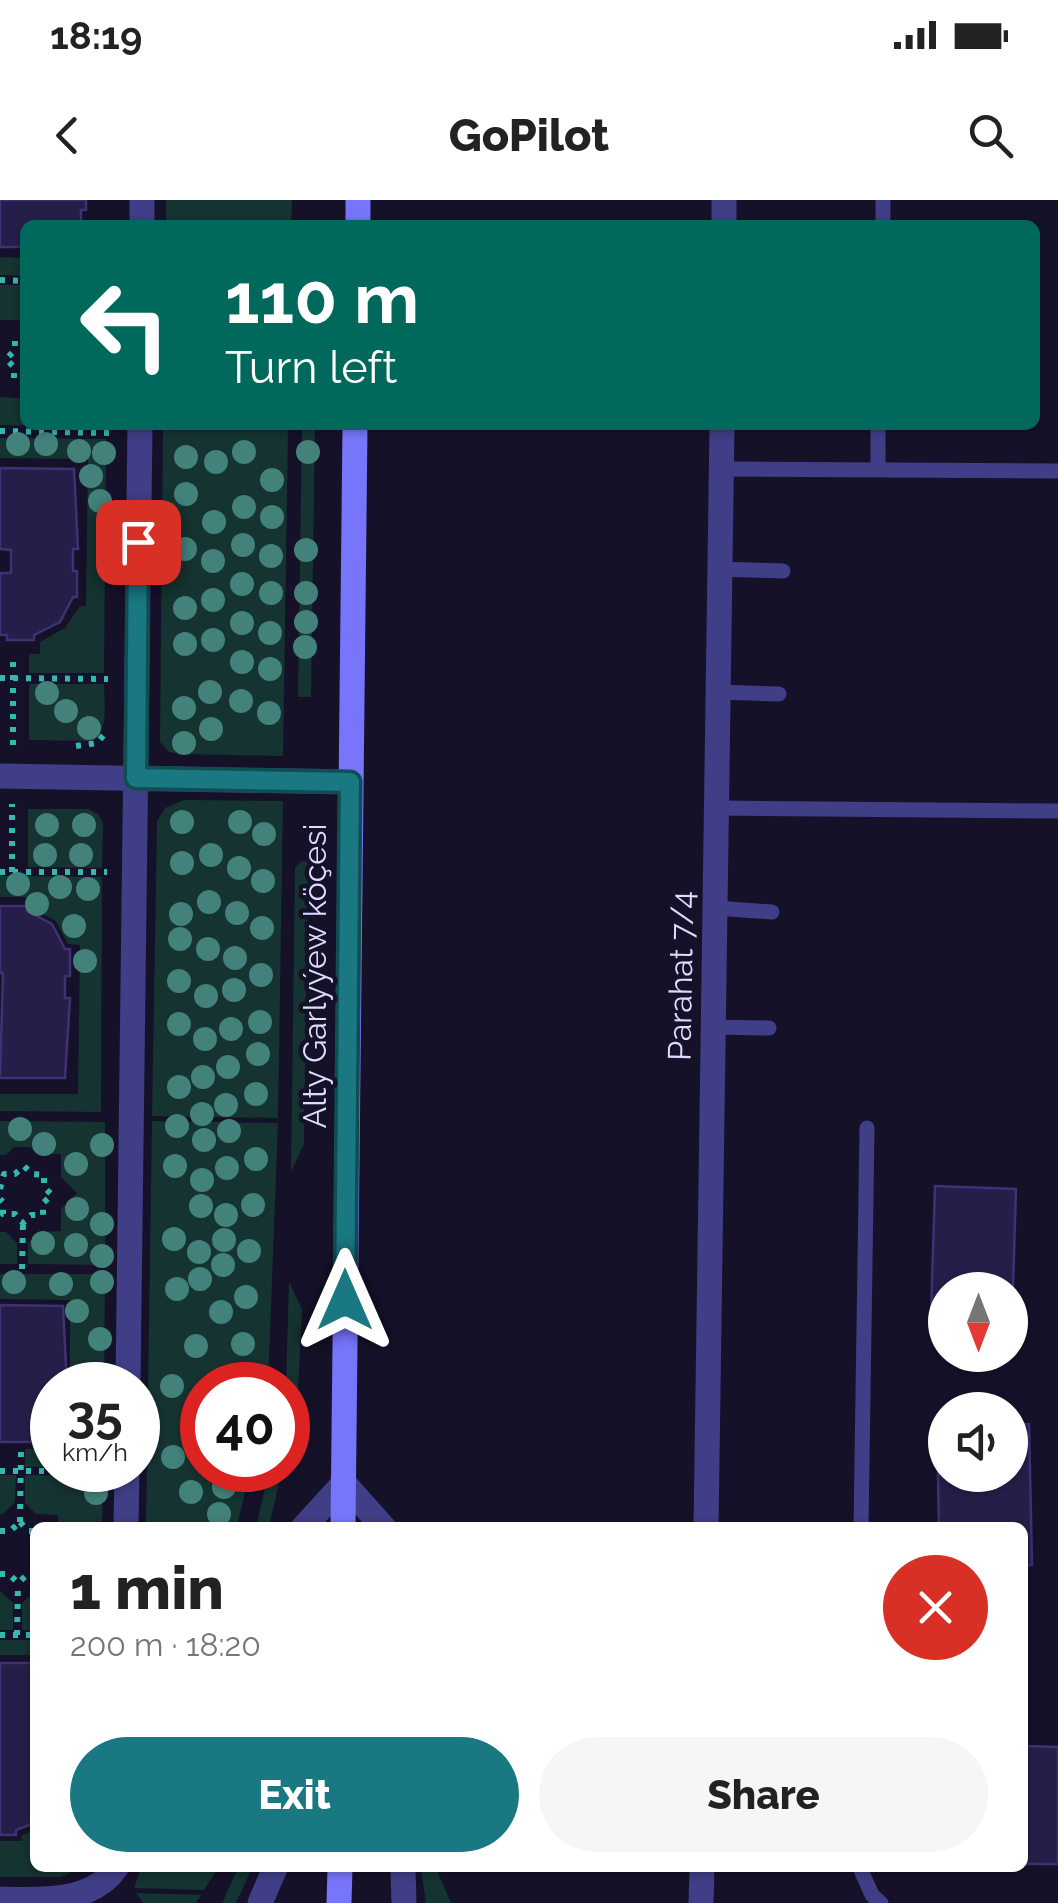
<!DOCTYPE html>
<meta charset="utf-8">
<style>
:root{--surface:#fff;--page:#f6f6f6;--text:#222;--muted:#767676;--accent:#197882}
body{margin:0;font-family:Raleway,sans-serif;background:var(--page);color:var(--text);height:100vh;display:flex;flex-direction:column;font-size:38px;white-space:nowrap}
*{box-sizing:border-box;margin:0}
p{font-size:32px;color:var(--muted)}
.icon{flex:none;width:55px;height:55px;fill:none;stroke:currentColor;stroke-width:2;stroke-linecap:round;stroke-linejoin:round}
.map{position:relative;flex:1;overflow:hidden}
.side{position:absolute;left:30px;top:1322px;width:998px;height:350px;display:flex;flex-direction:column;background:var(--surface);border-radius:15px;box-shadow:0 2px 8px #0004}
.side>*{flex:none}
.guide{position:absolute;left:20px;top:20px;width:1020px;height:210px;border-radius:15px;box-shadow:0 2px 8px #0004;background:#00695c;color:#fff;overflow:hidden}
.needle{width:65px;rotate:180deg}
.controls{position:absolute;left:928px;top:1072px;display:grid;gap:20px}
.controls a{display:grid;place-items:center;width:100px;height:100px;border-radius:50%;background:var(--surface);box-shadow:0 2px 8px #0004;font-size:50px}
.speed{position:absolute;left:30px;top:1162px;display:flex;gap:20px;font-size:50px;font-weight:700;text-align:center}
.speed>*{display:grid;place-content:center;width:130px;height:130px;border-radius:50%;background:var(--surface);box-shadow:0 2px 8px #0004;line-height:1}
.speed small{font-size:25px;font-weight:400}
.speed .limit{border:15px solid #d22;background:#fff;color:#111}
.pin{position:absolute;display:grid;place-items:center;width:85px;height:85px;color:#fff;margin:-42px;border-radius:20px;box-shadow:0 5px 15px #0006}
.me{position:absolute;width:110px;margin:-55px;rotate:0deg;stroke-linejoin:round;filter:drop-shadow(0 0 8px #0008)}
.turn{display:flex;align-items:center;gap:35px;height:210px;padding:0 40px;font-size:45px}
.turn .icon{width:130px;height:130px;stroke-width:2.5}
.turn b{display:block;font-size:70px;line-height:85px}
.round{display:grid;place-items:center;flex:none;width:105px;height:105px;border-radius:52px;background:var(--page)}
.summary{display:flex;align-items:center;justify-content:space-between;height:170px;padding:0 40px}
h1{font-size:60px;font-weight:800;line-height:75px}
.cta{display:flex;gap:20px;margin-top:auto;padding:20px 40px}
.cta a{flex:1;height:115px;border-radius:60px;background:var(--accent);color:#fff;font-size:40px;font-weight:800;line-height:115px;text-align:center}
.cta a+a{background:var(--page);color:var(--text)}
.status{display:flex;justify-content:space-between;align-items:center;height:70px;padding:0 50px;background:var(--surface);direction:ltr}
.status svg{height:28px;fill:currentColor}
header{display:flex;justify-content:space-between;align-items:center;height:130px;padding:0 40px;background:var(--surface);font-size:45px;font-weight:800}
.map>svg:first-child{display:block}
.green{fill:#153331}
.building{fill:#261e49;stroke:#3e3174;stroke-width:2.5}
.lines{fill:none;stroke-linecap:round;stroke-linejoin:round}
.path{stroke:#35b8ae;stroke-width:6;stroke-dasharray:5 8;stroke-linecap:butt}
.lane{stroke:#403e86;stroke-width:15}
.street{stroke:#403e86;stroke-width:25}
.secondary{stroke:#7775fa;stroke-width:25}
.tree{fill:#43817b}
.route-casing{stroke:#104e54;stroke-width:25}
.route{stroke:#197882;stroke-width:18}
.labels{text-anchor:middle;stroke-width:9;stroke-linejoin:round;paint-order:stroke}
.street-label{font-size:32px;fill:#dedbfe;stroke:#151129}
</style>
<div class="status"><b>18:19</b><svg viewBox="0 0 49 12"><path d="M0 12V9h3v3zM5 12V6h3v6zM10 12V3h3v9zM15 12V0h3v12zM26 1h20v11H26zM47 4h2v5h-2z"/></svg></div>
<header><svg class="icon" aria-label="back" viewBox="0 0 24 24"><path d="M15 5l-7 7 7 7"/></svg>GoPilot<svg class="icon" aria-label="search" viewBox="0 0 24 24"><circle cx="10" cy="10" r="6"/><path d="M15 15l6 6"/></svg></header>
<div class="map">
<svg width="1058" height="1703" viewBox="0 0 1058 1703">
<rect width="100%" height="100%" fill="#151129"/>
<path class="green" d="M166 0H292L291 25H166Z
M0 57 25 58V76L0 75Z
M0 85H25V115L20 120H0Z
M0 197 19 198 25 204V225L116 227 0 225Z
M163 225 288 227 283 556 180 554 169 552 160 542Z
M302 225H315L311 497H298Z
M0 238 106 239 104 473H29V454H40V442L65 428 80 406H86L88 259 0 258Z
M29 484H104C104 504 110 531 91 541L29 540Z
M184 600 283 601 278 918 152 916 157 621 165 608Z
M28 609H88L98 614 103 623 102 668 28 667Z
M301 661 308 662 304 944 291 972 295 668Z
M0 676 102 677 101 912 0 911V894H78L80 745 68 744 56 721 31 708V697H0Z
M0 921 105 922V1065L28 1064V1043L39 1032 61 1031V1009L77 993 61 977V954H39L30 947H14L6 955H0Z
M152 921 278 923 268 1185H202V1270H250L237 1327H146Z
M0 1032H6L17 1043V1064H0Z
M0 1074H105L104 1185H70V1100L0 1099Z
M289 1082 302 1109 298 1192 288 1190 286 1185Z
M25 1249H52V1267H25Z
M269 1270H282L269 1327H256Z
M0 1275H16L15 1302 3 1314H0Z
M25 1275 103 1276 102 1327H58V1315L36 1314 25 1303Z
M0 1391 13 1403V1430H0Z
M35 1391V1431L22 1430V1403Z
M0 1440H35V1455H0Z
M35 1630V1668H81L61 1677H0V1641H22V1635Z
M141 1668H218L204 1690 134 1688Z
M238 1668H252L236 1703H222Z
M421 1668H436L451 1703H426Z
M136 1693 201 1695 196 1703H143Z"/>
<path class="building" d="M0 0H86V10H81V25H25V47H0Z
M0 268 74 269 78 349H73V371H77V397H73L60 422 34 435V440H7V435H0V373H11V350L0 349Z
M0 706H27V711L52 724 65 749H70V776H65V798H70L65 878H0L3 773H0Z
M935 986 1016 989 1012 1118 1010 1090H945V1115H931Z
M0 1105 63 1106 67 1185H52V1242H0Z
M1029 1224 1032 1365H1022V1328H939L937 1226H945V1275H1010V1225Z
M1022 1455 1026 1456V1546L1058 1547V1664H1022Z
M0 1463H35V1623L16 1630V1635H0Z"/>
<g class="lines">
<path class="path" d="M0 80 25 81
M25 138H15V150L6 159 14 167V180H25
M0 231 111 233V239
M0 478 108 479
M13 545V454
M76 546 97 543 107 531
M0 672H107
M12 672V604
M0 989 4 974H15L24 966 32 974 44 975V987L52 995 43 1003V1015H31L23 1023 15 1014H3V1002L0 999
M22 1069 23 1023
M0 1271H101
M20 1322 21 1249
M20 1322 28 1331H35
M0 1331H10L20 1322
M0 1374H9L18 1383 28 1374H35
M0 1435H35
M17 1435 18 1383"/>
<path class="lane" d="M883 25V0
M721 269 1058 271
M878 270V225
M720 369 783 371
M718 492 779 494
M717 608 1058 611
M715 708 772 712
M713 827 769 828
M861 1328 867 928
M860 1668 872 1695 881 1703"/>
<path class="street" d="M142 25V0
M724 25V0
M0 576 350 582
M128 1185 140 225
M126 1328 127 1270
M303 1328 344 1283 384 1328
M706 1328 722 225
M403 1668 404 1703
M0 1699C41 1700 92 1703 116 1668
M260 1703 275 1668
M701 1703 702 1668"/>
<path class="secondary" d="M358 25V0
M343 1328 355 225
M339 1703 340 1668"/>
</g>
<g class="tree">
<circle cx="18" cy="244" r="12"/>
<circle cx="46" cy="244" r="12"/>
<circle cx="79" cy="251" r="12"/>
<circle cx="244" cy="252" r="12"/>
<circle cx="308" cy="252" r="12"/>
<circle cx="104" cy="253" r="12"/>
<circle cx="186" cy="257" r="12"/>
<circle cx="216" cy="262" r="12"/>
<circle cx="91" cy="276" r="12"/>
<circle cx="272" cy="280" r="12"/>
<circle cx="186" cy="294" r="12"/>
<circle cx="100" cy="301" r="12"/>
<circle cx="244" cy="307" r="12"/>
<circle cx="272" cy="317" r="12"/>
<circle cx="214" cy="322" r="12"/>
<circle cx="243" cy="345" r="12"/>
<circle cx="185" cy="349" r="12"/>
<circle cx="306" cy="350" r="12"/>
<circle cx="271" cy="356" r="12"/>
<circle cx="213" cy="361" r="12"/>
<circle cx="242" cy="384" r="12"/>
<circle cx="271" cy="393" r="12"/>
<circle cx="306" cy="393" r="12"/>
<circle cx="213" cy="400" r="12"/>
<circle cx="185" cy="408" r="12"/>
<circle cx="306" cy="422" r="12"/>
<circle cx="242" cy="423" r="12"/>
<circle cx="270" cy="433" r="12"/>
<circle cx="213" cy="440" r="12"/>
<circle cx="185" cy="444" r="12"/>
<circle cx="305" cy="447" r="12"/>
<circle cx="242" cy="462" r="12"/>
<circle cx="270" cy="469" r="12"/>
<circle cx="210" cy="492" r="12"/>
<circle cx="47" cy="493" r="12"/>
<circle cx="241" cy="501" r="12"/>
<circle cx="184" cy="508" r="12"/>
<circle cx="66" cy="511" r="12"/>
<circle cx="269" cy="513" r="12"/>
<circle cx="89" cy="528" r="12"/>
<circle cx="211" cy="529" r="12"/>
<circle cx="184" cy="543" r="12"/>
<circle cx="182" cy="622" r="12"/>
<circle cx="240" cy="622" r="12"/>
<circle cx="47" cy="625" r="12"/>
<circle cx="84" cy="625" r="12"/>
<circle cx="264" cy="634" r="12"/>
<circle cx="45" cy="655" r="12"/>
<circle cx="81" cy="655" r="12"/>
<circle cx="211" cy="655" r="12"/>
<circle cx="182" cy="663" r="12"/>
<circle cx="239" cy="668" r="12"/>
<circle cx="263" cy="681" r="12"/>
<circle cx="18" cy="684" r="12"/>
<circle cx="60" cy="687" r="12"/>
<circle cx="88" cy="689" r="12"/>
<circle cx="209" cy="702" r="12"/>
<circle cx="37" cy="704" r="12"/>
<circle cx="237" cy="713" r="12"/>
<circle cx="181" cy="714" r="12"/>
<circle cx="74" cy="726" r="12"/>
<circle cx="262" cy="728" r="12"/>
<circle cx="180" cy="739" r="12"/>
<circle cx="208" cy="749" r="12"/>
<circle cx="235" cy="758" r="12"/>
<circle cx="85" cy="761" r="12"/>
<circle cx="261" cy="775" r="12"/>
<circle cx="179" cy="781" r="12"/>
<circle cx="234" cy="790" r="12"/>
<circle cx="206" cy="796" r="12"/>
<circle cx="260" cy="822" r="12"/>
<circle cx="179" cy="824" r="12"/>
<circle cx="231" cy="829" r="12"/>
<circle cx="205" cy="839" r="12"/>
<circle cx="258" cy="854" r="12"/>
<circle cx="228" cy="867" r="12"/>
<circle cx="203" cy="877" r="12"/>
<circle cx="179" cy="887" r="12"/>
<circle cx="256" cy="894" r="12"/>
<circle cx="226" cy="905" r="12"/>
<circle cx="202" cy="914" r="12"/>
<circle cx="177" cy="926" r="12"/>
<circle cx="20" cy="929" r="12"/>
<circle cx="229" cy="931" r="12"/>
<circle cx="204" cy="940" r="12"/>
<circle cx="44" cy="944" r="12"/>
<circle cx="102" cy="945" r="12"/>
<circle cx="256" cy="959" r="12"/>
<circle cx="76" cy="964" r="12"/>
<circle cx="175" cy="966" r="12"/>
<circle cx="227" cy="968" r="12"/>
<circle cx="202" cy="980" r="12"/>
<circle cx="253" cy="1005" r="12"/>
<circle cx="201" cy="1006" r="12"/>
<circle cx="77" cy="1009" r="12"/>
<circle cx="226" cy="1015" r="12"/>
<circle cx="102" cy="1024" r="12"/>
<circle cx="174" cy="1039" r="12"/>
<circle cx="224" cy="1040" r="12"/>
<circle cx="43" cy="1043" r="12"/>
<circle cx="76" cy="1045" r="12"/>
<circle cx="249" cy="1051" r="12"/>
<circle cx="199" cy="1052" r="12"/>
<circle cx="102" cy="1056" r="12"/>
<circle cx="223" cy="1065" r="12"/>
<circle cx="200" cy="1079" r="12"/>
<circle cx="14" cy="1082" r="12"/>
<circle cx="102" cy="1082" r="12"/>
<circle cx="61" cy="1084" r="12"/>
<circle cx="177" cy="1089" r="12"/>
<circle cx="246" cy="1097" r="12"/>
<circle cx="77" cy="1111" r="12"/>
<circle cx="221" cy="1112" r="12"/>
<circle cx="100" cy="1139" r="12"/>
<circle cx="243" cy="1144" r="12"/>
<circle cx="196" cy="1146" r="12"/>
<circle cx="172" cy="1186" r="12"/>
<circle cx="173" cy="1257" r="12"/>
<circle cx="224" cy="1287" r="12"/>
<circle cx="191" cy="1292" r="12"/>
<circle cx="96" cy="1293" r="12"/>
<circle cx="219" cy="1314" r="12"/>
</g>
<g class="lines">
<g class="route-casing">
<path id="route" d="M138 342 136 578 350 582 345 1100"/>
</g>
<use href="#route" class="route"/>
</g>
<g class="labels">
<g class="street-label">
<text transform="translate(315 776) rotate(-90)" y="11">Alty Garlyýew köçesi</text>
<text transform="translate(681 776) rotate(-89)" y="11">Parahat 7/4</text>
</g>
</g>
</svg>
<div class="controls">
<a><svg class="needle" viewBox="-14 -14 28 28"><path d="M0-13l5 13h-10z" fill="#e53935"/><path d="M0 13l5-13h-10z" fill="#767676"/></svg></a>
<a><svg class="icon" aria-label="sound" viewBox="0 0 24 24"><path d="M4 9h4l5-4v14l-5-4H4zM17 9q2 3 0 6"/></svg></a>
</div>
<div class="speed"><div>35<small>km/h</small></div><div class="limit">40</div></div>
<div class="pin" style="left:138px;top:342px;background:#d93025"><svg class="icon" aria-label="arrive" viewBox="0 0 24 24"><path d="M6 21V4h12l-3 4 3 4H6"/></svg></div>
<svg class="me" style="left:345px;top:1100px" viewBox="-20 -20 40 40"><path d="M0-17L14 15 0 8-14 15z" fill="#197882" stroke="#fff" stroke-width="4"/></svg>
<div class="guide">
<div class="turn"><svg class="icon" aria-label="left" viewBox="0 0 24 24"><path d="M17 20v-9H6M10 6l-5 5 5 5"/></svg><div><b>110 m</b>Turn left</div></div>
</div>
<section class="side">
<div class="summary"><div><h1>1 min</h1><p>200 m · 18:20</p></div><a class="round" style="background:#d93025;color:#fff"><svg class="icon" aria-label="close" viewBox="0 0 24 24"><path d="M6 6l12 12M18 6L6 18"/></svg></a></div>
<div class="cta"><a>Exit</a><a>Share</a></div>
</section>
</div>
